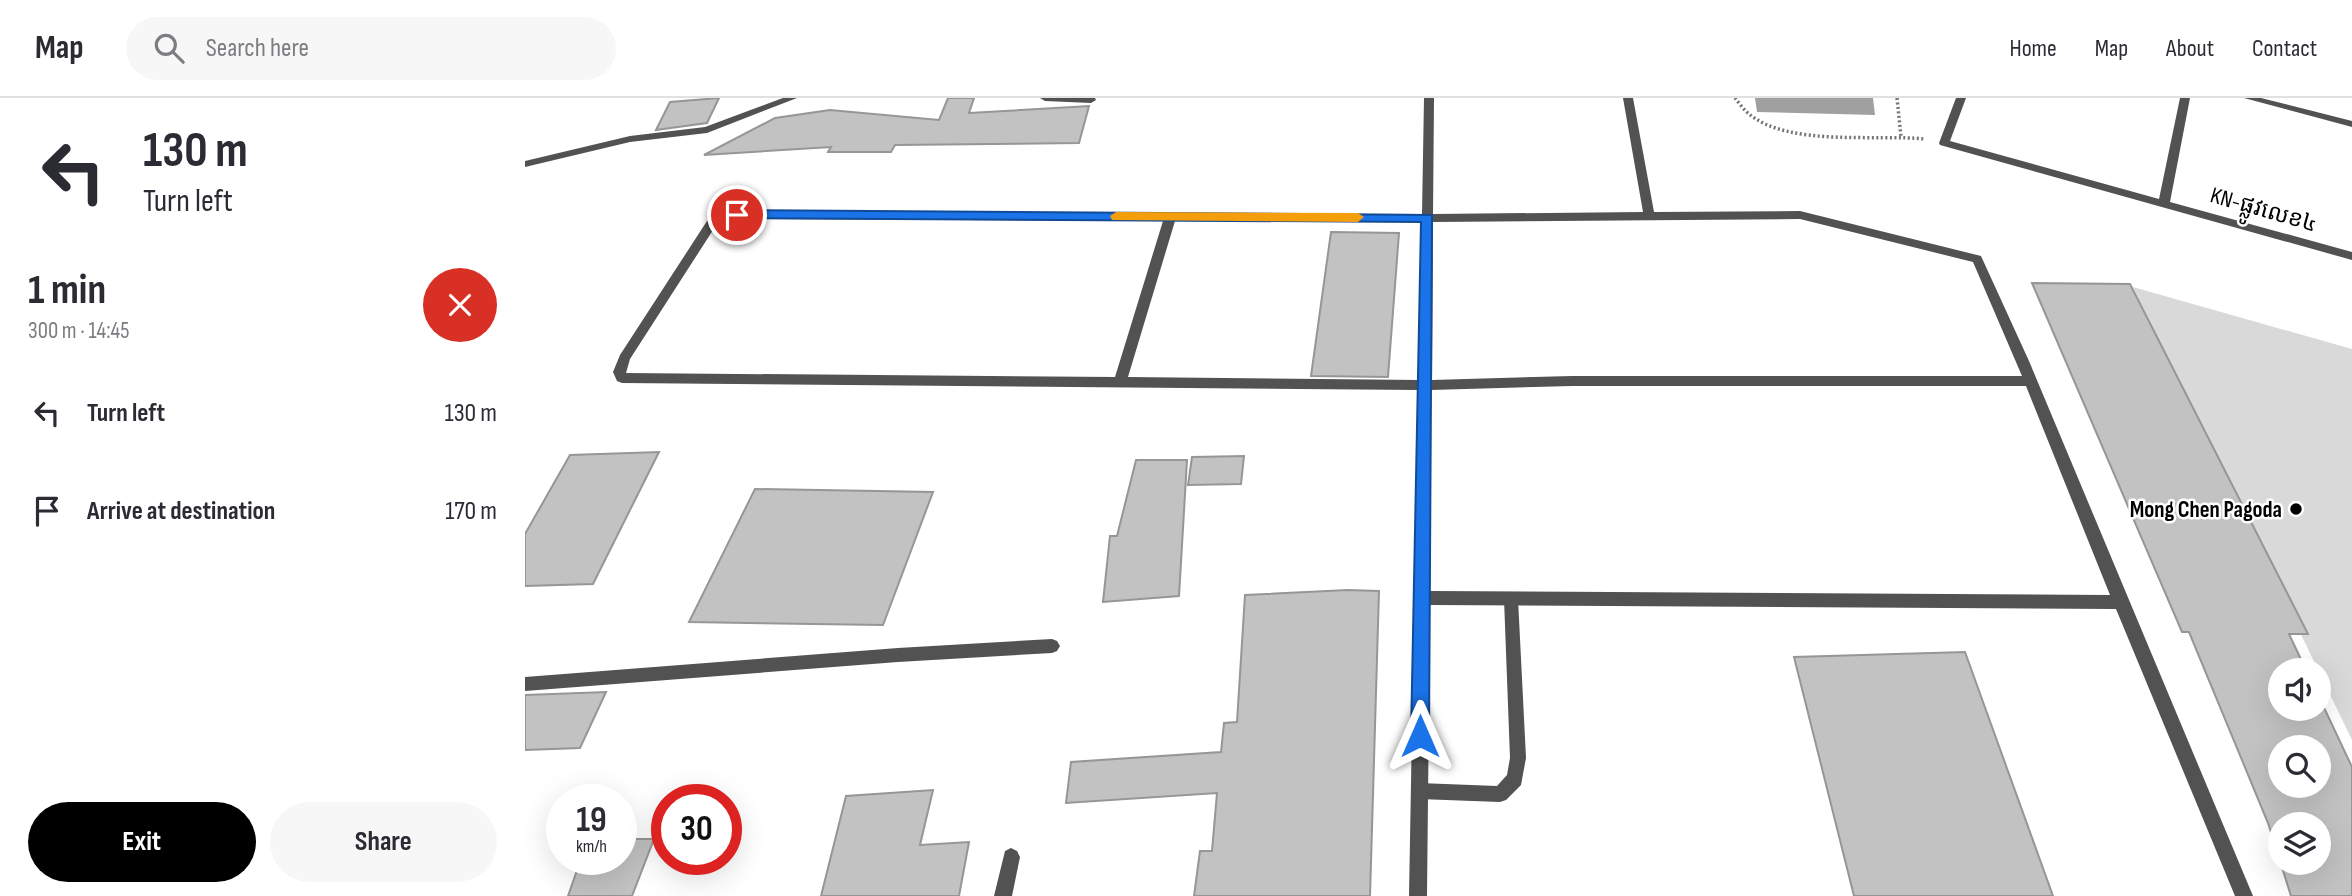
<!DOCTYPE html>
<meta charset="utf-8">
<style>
:root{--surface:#fff;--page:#f7f7f7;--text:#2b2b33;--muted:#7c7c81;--line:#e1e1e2;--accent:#000}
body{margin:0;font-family:"Sofia Sans Condensed","Noto Sans Khmer",sans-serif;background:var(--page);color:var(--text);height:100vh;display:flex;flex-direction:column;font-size:26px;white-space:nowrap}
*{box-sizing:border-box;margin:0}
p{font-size:23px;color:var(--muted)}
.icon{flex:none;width:38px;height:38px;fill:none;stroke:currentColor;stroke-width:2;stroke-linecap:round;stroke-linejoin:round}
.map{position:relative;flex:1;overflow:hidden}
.drawer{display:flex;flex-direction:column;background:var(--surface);width:525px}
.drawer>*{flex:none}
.banner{background:#fff;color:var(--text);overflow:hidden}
.tools{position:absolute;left:1743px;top:560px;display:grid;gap:14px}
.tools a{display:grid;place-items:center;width:63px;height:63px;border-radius:50%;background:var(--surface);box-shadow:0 7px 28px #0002;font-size:35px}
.speed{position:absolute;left:21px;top:686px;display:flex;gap:14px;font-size:35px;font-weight:700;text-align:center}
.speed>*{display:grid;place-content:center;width:91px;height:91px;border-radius:50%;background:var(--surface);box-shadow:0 7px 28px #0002;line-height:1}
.speed small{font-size:18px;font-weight:400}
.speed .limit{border:10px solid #d22;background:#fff;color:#111}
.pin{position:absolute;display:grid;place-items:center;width:60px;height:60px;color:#fff;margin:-30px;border:4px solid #fff;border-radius:50%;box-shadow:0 2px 7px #0007}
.me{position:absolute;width:77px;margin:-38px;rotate:0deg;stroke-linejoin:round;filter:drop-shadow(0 0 5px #0008)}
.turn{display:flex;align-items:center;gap:24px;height:147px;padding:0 28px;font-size:32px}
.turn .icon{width:91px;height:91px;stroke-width:2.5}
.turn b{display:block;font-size:49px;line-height:60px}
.round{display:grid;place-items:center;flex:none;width:74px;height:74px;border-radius:37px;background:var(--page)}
.overview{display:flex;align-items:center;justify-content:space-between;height:119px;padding:0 28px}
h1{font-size:42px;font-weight:700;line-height:52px}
.action{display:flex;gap:14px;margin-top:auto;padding:14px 28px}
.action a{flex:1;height:80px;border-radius:42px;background:var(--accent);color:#fff;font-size:28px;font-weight:700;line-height:80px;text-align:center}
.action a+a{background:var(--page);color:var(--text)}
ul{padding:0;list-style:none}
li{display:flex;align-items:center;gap:21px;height:98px;padding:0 28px}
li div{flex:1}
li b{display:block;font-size:26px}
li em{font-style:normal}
header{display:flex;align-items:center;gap:42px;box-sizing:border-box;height:98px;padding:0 35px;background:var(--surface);border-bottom:2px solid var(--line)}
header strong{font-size:33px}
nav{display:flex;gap:38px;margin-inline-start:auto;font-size:24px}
.search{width:490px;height:63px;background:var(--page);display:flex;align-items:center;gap:18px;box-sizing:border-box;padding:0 24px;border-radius:38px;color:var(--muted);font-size:26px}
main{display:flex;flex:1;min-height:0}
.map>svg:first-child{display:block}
.green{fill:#d9d9d9}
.water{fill:#a0a0a0}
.building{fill:#c2c2c2;stroke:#969696;stroke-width:2;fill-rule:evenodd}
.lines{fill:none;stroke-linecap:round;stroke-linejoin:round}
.path{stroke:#747474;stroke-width:3.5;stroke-dasharray:2 2.5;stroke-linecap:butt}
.lane{fill:#525252;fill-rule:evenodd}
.street{fill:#525252;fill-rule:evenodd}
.route{fill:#1a73e8;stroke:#114b97;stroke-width:2}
.slow{fill:#f59e0b}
.poi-dot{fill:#000;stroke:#fff;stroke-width:2.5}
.labels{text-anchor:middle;stroke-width:5;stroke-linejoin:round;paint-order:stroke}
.street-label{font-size:23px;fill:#000;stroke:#fff}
.poi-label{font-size:23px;font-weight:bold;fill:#000;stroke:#fff;text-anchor:end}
</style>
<header>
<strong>Map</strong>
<div class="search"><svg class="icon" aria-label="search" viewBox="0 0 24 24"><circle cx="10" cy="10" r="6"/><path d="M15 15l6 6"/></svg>Search here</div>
<nav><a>Home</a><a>Map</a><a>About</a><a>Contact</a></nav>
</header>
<main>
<section class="drawer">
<div class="banner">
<div class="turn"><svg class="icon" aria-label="left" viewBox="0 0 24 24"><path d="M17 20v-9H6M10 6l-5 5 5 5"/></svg><div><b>130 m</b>Turn left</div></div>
</div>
<div class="overview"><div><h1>1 min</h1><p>300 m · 14:45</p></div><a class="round" style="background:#d93025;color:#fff"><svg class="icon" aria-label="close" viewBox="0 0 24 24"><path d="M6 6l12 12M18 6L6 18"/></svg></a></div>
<ul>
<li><svg class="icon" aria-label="left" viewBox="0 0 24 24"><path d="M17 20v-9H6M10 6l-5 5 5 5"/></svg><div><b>Turn left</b></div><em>130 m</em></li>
<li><svg class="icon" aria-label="arrive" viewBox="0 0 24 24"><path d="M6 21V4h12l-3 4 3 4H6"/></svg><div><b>Arrive at destination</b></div><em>170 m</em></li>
</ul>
<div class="action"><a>Exit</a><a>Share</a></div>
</section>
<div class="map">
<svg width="1827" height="798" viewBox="0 0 1827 798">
<rect width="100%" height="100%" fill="#fff"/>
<path class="green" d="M1608 189 1827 251V642Z"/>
<path class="water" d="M1230 0H1348L1350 17 1232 14Z"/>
<path class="building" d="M194 0 182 25 131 32 145 4Z
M423 0H449L444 15 564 8 554 45 370 47 366 54H303L306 49 179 57 250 20 305 12 414 22Z
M806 134 874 135 863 279 786 278Z
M1507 185 1605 186 1783 536H1764L1781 572H1755V611H1794V599L1827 669V798H1766L1743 725 1664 534H1657ZM1755 649H1794V688H1755ZM1755 726H1794V765H1755Z
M134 354 68 486 0 488V436L45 357Z
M719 358 716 386 663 387 667 359Z
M611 362H662L654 498 578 504 585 438H592Z
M230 391 408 394 358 527 164 524Z
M823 492 854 493 845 798H669L675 753H687L692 695 541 705 546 664 696 654 699 625 712 624 720 497Z
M1440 554 1528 798H1329L1269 559Z
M81 594 55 650 0 652V597Z
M408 692 395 747 444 744 434 798H296L321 698Z
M96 741H129L107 798H43L56 761H96Z"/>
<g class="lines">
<path class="path" d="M1210 0C1214 5 1219 12 1224 16 1264 49 1351 36 1400 41
M1372 0 1376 39"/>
<path class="lane" d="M986 494 991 496 993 501 1001 660 996 687 981 702 975 704 894 701 888 699 886 693 888 687 894 685 972 688 982 677 985 660 979 501 981 496Z
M527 541 532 543 535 548 532 553 527 555 373 564 0 593V579L373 550Z"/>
<path class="street" d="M258 0H272L182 35 105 44 0 69V63L105 38 180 29Z
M515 0H570L571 2 566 5 520 3Z
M899 0H909L908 116 1118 114 1098 0H1108L1129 114 1275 113 1456 158 1504 263 1728 798H1710L1591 511 905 507 902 798H884L893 292 97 285 92 283 88 274 95 257 182 123 208 114 897 116ZM213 121 638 123 590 279 101 275 105 261 190 129ZM1275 121 1448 164 1497 278H1047L907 282 908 124ZM650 123 897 124 894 282 603 279ZM1047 288H1501L1585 497 905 493 906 292Z
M1431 0H1441L1425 43 1634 101 1655 0H1665L1645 104 1827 154V162L1415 47 1414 45Z
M1719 0H1736L1827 23V29Z
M486 750 492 753 495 759 487 798H469L480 753Z"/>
</g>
<path class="route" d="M212 112 907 117 904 638 901 644 895 646 888 644 886 638 896 124 207 120 205 117Z"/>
<path class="slow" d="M591 114 833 115 839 119 833 124 587 122 585 118Z"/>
<circle class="poi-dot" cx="1771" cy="411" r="7"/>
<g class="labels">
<g class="street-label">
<text transform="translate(1739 111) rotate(16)" y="8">KN-ផ្លូវលេខ៤</text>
</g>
<g class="poi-label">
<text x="1757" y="419">Mong Chen Pagoda</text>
</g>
</g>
</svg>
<div class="tools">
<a><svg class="icon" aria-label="sound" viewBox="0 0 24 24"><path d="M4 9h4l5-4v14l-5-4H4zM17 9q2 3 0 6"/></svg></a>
<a><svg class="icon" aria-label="search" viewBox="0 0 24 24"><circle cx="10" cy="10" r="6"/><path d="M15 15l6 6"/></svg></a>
<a><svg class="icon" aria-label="layers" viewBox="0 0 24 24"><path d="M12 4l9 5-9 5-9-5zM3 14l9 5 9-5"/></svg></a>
</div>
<div class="speed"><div>19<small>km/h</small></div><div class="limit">30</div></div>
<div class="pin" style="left:212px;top:117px;background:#d93025"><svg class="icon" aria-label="arrive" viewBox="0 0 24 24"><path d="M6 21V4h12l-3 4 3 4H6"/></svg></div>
<svg class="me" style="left:895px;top:638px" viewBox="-20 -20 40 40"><path d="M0-17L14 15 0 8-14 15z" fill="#1a73e8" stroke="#fff" stroke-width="4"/></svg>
</div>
</main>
